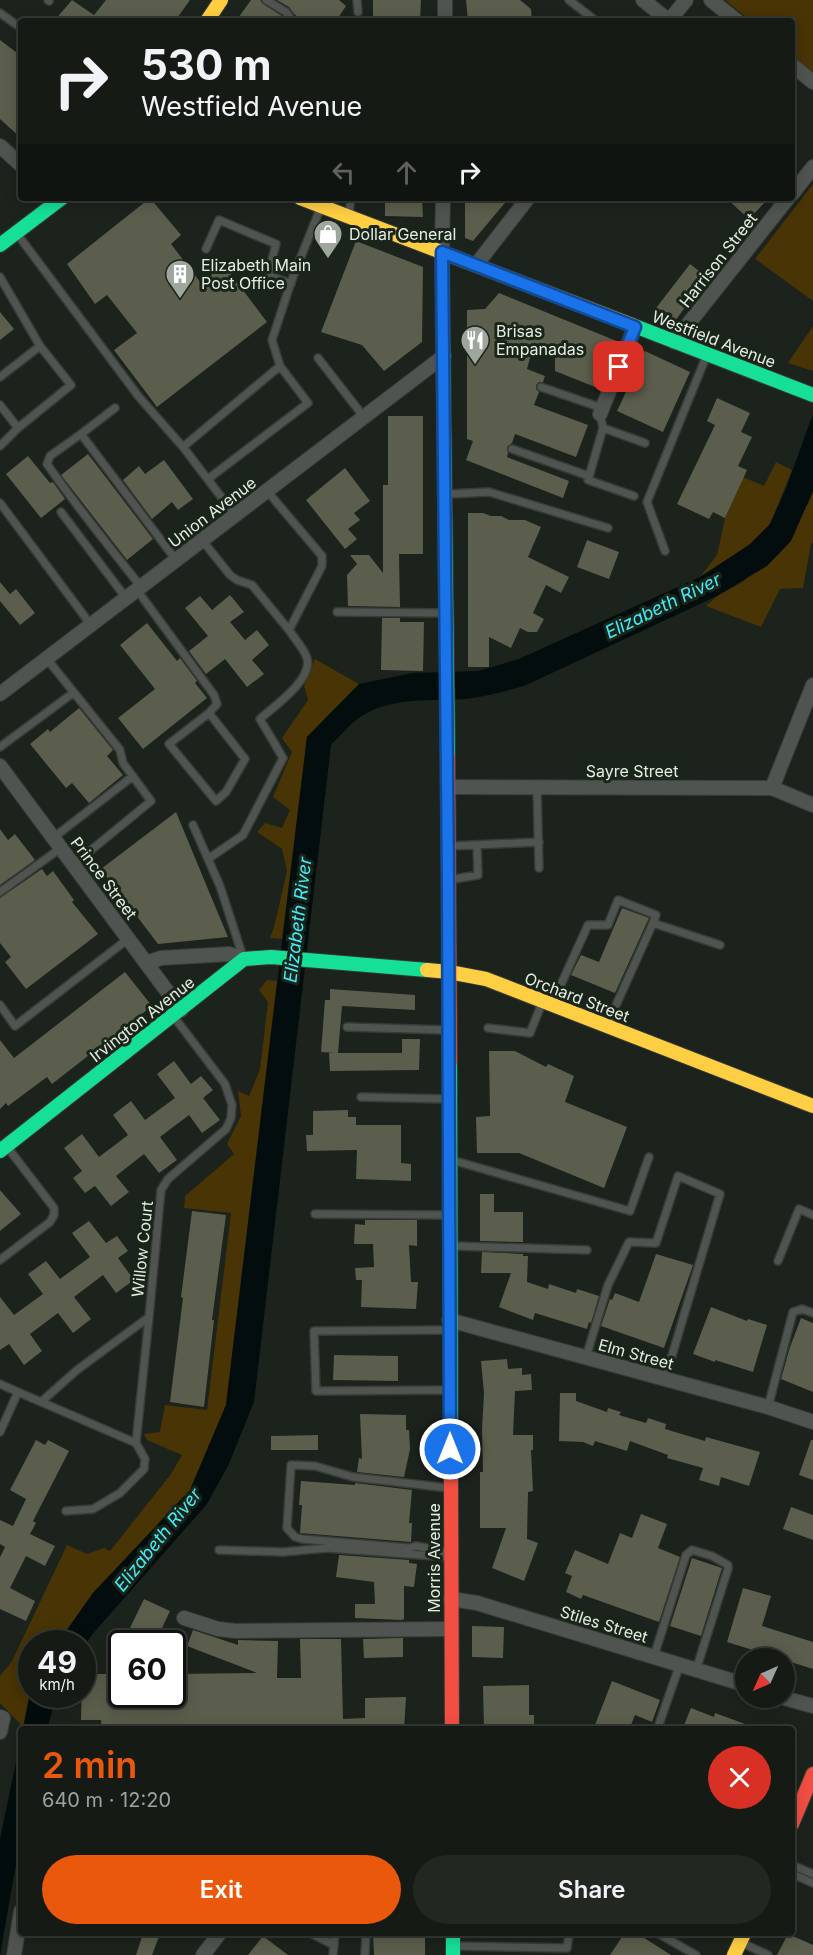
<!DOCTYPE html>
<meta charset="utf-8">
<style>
:root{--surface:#151a15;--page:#222722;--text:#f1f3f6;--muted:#9da1a0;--line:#343834;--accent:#ea580c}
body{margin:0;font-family:Inter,sans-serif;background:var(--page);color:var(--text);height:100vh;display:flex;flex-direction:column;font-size:22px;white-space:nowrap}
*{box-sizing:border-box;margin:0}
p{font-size:20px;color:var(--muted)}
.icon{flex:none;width:33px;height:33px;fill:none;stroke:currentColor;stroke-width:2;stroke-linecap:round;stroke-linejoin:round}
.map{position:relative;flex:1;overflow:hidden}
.sheet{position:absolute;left:18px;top:1726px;width:777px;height:210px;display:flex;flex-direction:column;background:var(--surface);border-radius:6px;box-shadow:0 3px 15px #0003,0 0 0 2px var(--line)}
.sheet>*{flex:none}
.hud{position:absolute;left:18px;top:18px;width:777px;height:183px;border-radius:6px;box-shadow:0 3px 15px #0003,0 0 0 2px var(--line);background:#151a15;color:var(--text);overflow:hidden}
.needle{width:39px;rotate:225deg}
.buttons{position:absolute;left:735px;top:1648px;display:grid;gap:12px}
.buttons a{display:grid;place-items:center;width:60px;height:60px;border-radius:50%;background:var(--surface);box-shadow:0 3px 15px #0003,0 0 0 2px var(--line);font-size:30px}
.speed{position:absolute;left:18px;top:1630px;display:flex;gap:12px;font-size:30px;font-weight:700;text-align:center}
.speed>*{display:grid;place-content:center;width:78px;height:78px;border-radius:50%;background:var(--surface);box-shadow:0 3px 15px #0003,0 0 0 2px var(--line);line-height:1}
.speed small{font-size:15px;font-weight:400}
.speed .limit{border:3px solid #111;border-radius:9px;background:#fff;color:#111}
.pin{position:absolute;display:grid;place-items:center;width:51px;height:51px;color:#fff;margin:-26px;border-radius:12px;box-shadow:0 3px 9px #0006}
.me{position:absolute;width:66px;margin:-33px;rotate:0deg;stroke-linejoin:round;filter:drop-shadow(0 0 4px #0008)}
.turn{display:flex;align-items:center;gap:21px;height:126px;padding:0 24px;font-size:27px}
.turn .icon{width:78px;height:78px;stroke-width:2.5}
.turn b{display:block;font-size:42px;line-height:51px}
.lanes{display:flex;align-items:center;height:57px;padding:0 24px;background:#0003;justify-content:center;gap:30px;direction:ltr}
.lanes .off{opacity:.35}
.round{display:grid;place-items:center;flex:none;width:63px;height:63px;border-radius:32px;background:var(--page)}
.head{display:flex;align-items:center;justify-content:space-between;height:102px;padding:0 24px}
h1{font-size:36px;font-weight:600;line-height:45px;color:var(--accent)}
.cta{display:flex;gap:12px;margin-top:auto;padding:12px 24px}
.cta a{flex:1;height:69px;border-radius:36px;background:var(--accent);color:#fff;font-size:24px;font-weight:600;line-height:69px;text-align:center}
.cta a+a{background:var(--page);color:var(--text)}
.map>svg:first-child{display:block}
.green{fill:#483404}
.water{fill:#030d0d}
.building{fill:#5b5e4c}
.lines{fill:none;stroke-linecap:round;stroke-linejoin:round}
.lane-casing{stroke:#373c37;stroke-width:10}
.street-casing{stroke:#373c37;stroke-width:16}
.fast-casing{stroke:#373c37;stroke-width:16}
.slow-casing{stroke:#373c37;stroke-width:16}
.jam-casing{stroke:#373c37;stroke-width:16}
.lane{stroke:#505450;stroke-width:7}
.street{stroke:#505450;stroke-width:14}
.fast{stroke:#16e098;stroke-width:14}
.slow{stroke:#ffcf43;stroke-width:14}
.jam{stroke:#f24e42;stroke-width:14}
.route-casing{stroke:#114b97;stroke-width:15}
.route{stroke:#1a73e8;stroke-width:10}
.labels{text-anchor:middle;stroke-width:6;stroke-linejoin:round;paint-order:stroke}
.poi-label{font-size:16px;fill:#e5ede4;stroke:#1a2519;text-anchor:start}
.street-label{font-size:16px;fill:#e5ede4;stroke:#1a2519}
.water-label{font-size:18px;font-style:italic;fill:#44eafa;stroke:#1a2519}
</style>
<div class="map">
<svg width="813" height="1955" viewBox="0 0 813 1955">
<rect width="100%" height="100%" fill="#1c221c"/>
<path class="green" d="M725 0H813V72L792 55V21H751Z
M813 184V301L755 259Z
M813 326V371L788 363Z
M776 462 792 470 770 524 749 545 700 577 717 555 725 518 743 477 764 486Z
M813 491V542L811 544 803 588 780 589 761 627 706 606 717 596 744 581 808 504Z
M315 659 359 684 307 737 282 939 270 938 274 927 287 871 282 849 257 832 265 823 282 828 290 810 273 797 292 752 282 738 308 700 304 686Z
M267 980 277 981 226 1405 190 1490 93 1593 57 1644H32L31 1688 23 1727 0 1703V1676L12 1661 67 1545 87 1554 104 1548 110 1551 171 1474 182 1455 147 1440 144 1434 160 1432 165 1405 207 1410 231 1213 184 1208 185 1196 234 1154 227 1144 241 1116 238 1091 249 1096 260 1069 268 1002 259 990Z"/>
<path class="water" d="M813 414V491L791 541 767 566 717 596 524 686C505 691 485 697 465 699 432 701 395 697 365 714 352 721 341 735 331 745L254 1402 228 1466 207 1504 90 1637 83 1649 82 1644H57L93 1593 190 1490 226 1405 307 737 359 684 413 673 478 671 519 659 700 577 749 545 770 524 785 491Z
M31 1688 32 1695H57L47 1729H23Z
M21 1738V1836L0 1955V1839Z"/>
<path class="building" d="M72 0 94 15 106 0H190L175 21H54Z
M251 0H260L263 4 282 16 285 21H236Z
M277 0H339L346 6 336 21H304L294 14 289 7Z
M373 0H421L420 21H373Z
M466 0H520L531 9 532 21H468Z
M0 40 21 56V138L0 119Z
M150 198 181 235 171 244 201 283 224 265 267 322 157 407 114 350 137 333 107 295 95 304 67 264Z
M385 198H422L423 217 385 216Z
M465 198H509L473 241 465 238Z
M726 198H769L749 219Z
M356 241 423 267 422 342 384 371 362 345 321 332Z
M690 264 707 277 675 321 653 312Z
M499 293 619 342 600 389 555 371V349L534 343 527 369 545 376 543 382H539L536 385V389L539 392 534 405 588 425 576 457 515 434 512 443 507 447 508 453 507 457 569 481 563 498 466 460 473 441 467 439V310L485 309Z
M0 312 14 329 0 340Z
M645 351 690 372 663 432 617 411Z
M717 398 750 413 741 432 752 437 738 466 747 470 725 518 713 512 709 519 677 504 715 425 707 421Z
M388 416H423V554H399L400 607 348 606 347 575 357 564 350 555H369L383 573V485H388Z
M88 454 153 539 127 560 61 475Z
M28 456 50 483 53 482 65 499 41 518 6 474Z
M164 460 193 499 178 510 172 502 152 519 123 480 139 466 145 474Z
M345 468 370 501 354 513 360 520 348 529 357 539 345 549 306 500Z
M468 513H483L491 516H501L509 520H525L541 527 528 557 569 577 561 593 546 585 533 613 544 619 537 632H528L520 628 511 648 489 637V667H468Z
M587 540 619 552 609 579 577 567Z
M0 582 10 594 16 589 35 613 20 625 0 601Z
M230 595 244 612 230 622 245 640 257 630 269 645 252 660 264 674 247 687 225 659 206 674 189 651 208 636 185 608 200 596 212 610Z
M382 618H400V622H424L423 671 381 670Z
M147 623 177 661 180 658 197 681 195 683 207 698 143 749 118 718 155 689 120 645Z
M79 708 113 750 107 756 123 775 89 803 72 783 66 788 30 744 48 729 50 732Z
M176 812 210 894 228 937 158 944 101 869Z
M0 829 8 840 15 834 35 860 0 885Z
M42 869 47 876 53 871 74 900 72 902 98 934 26 989 5 962 11 957 0 943V898Z
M622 908 649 918 615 993 571 975 581 955 599 962Z
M125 972 152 1006 52 1084 47 1077 8 1106 6 1103 0 1109V1040L14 1058Z
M330 989 415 995V1010L342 1006 338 1053H402V1039H420L419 1070 330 1071 329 1053H335L321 1052 325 1000H330Z
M489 1051H515L546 1067 548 1064 574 1076 565 1102 627 1127 604 1188 519 1153H477L476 1117 490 1116Z
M174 1061 191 1084 201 1076 213 1090 203 1098 220 1120 202 1133 189 1115 160 1137 177 1160 159 1173 144 1154 116 1176 129 1192 111 1206 95 1186 85 1193 73 1178 82 1171 64 1148 82 1134 99 1157 128 1135 113 1115 131 1101 145 1120 175 1098 157 1074Z
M348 1110V1117H356V1125H401V1163L411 1164V1181L356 1179 357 1150 307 1151 306 1135H313V1111Z
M0 1190 21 1214 0 1231Z
M480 1194H494V1212H523V1242L480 1241Z
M192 1211 226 1215 212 1320H214L204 1407 170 1402 183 1298 181 1297Z
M365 1220H417V1246L409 1245 411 1282H418L416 1309 361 1307 362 1280H356L355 1268 374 1267 373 1244H354L355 1224 365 1225Z
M89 1221 106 1243 117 1236 128 1251 118 1258 134 1280 116 1293 103 1275 74 1297 91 1319 73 1333 58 1313 30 1334 42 1351 24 1365 9 1344 0 1350V1297L14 1315 43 1294 28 1274 46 1261 60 1279 90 1257 72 1233Z
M482 1252 523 1254V1256H528L527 1282 548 1289 549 1284 576 1293 577 1289 599 1296 591 1323 589 1322 587 1329 535 1313 533 1320 499 1307 511 1273H481Z
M656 1254 693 1265 664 1348 601 1326 610 1299 612 1300 615 1293 639 1302Z
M711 1307 747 1321 748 1319 767 1325 753 1372 715 1360V1362L693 1354Z
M801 1318 813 1323V1392L781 1379 790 1347Z
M334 1355 398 1356V1381L333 1380Z
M507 1359 508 1369 522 1368V1375L531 1374 532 1390 515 1391 513 1435H533V1450H531L533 1491 528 1492 527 1539 538 1543 524 1581 492 1568 506 1528H480V1472H483L482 1430 484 1393 481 1361Z
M560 1393H576V1401L607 1412 608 1408 621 1412 619 1415 646 1423 648 1418 666 1424 665 1429 705 1441 706 1437 760 1452 749 1486 721 1477 719 1486 699 1480 703 1468 667 1458 668 1455 630 1441 627 1451 595 1441 593 1446 583 1442 559 1441Z
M360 1414 406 1415V1430H409L410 1449 404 1477 357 1472 359 1458 362 1459Z
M318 1435V1450H271V1436Z
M36 1440 45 1445 48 1440 69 1451 33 1521 36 1523 30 1534 55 1546 45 1566 26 1556 10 1588 35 1601 26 1621 0 1609V1557L5 1547 0 1544V1520L13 1526 26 1499 10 1490Z
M811 1440H813V1480L799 1475Z
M301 1481 355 1485V1483L412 1490 409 1523H412L411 1542 300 1533 302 1505H299Z
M791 1507 813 1515V1540L783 1529Z
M641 1514 667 1524 658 1548 680 1557 659 1622 583 1595 581 1599 566 1592 572 1576 565 1573 575 1550 608 1564 620 1533 632 1538Z
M339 1555 409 1560V1563L417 1564 414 1587 404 1586V1619L402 1620 355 1618V1604H375L374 1582 336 1577Z
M692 1558 722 1568 701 1636 670 1626Z
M743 1588 771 1596 762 1626 813 1642V1669L727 1642Z
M144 1599 170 1611 156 1641 130 1628Z
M472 1626 504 1627 503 1658 472 1657Z
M193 1630 238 1645V1640L278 1641 277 1678H301L300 1639H341L343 1719 365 1718V1698L406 1697 404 1730H102L101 1720H81L82 1674H122V1695H172V1674L257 1673 187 1646Z
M403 1638V1657L364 1658 363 1639Z
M612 1681 660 1700 652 1722 635 1715 629 1730H593Z
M529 1685V1715H534V1730L484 1729 483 1686Z
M691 1708 714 1717 715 1713 756 1728V1730H682Z
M143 1934H160L152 1955H136Z
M373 1934H425V1955H374Z
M624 1934H638L671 1955H610Z
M788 1934 813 1945V1955H777Z
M263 1936 288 1955H248Z"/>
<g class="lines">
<g class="lane-casing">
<path id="lane" d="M48 0 49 1
M266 0 286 12 292 21
M357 0 358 12
M569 0 596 21
M0 13 21 28
M349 214 351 198
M18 235 139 397 183 447 235 515
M206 249 219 220 276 244 268 275 291 284
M0 277 40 346 71 385 18 428
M318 358 364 417
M0 377 40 346
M541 387 602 408
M0 405 18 428 0 446
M600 414 603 428 588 480 634 496
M603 428 645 443
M81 434 115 408
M183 447 280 366
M512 449 589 476
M208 479 308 403 280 366 272 340 291 282 320 209
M448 494 489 492 608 528
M0 503 91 625
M61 512 126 598
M202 540 230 575 237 580 252 585 289 630 322 566V556L267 491
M665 551 647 502 706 357
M141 587C109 546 76 506 47 464L50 456 81 434 176 560
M137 590 214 695 217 704 209 713 169 744 216 801 226 792 245 759 209 713
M337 612 443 613
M47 659 120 750 123 763 151 801 73 865
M0 747 73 693
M537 787 539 868
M193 825 220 886 243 957
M53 838 133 776
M451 846 539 842
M208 859 243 835 283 758 260 719C274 706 313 680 307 658 304 649 295 639 289 630
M454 879 478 875 477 845
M0 892 61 848
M553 1002 588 925H608L618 900 656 915 653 923
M0 1005 15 1026 128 939
M608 1023 653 923 720 945
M347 1027 446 1030
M488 1028 530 1033 542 1003
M361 1097 446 1099
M455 1161 630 1211 649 1157
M315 1214 446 1215
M455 1246 587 1250
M0 1260 50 1222 54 1215V1208L8 1148
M778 1261 799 1209 813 1215
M149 1317 161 1190 168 1179 226 1129 231 1118 232 1105 225 1084 174 1017
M447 1330 314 1331 316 1391 448 1390
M586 1357 608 1285 629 1242 656 1243 678 1176 720 1194 665 1379
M0 1384 18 1392 0 1432
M18 1392 136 1443 149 1317 77 1370 41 1402
M768 1407 793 1312 802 1309 813 1313
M66 1511 93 1509 120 1493 144 1469 145 1459 136 1443
M219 1550 283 1552 327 1548 448 1557
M448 1552 416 1546 409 1548 302 1539 295 1537 287 1528 291 1465 315 1466 353 1477 449 1488
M654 1656 686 1555 692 1550 712 1556 728 1565V1569L696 1670
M657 1730 680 1664
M792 1865 813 1874
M792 1874 813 1883
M312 1934 334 1945
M659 1934 696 1955
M740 1942 768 1955
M455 1946 567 1948 569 1934
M333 1955 335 1934
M365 1955 366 1934"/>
</g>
<g class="street-casing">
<path id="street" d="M643 0 669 21
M711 0 737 21
M445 21V0
M669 21 686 0
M792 65 813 82
M0 146 21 165
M792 194 813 167
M442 252 443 198
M476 265 528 198
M674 342 788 198
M600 414 635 327
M0 694 444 356
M0 766 181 1010
M448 787 772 788 813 805
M772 788 813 685
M146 963 161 958 229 954 244 959
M449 1320 768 1407 813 1422
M451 1599 477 1603 746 1685
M184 1618 218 1629 236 1631 451 1629
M784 1698 813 1706
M0 1717 3 1718 0 1732
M14 1955 21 1911
M203 1955 219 1934"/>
</g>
<g class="fast-casing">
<path id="fast" d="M0 245 62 198
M442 252 448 756
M632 325 813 395
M450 1062 451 1481
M0 1151 244 959 271 957 427 970
M453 1934V1955"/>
</g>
<g class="slow-casing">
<path id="slow" d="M207 21 221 0
M300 198 632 325
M427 970 449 972 486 979 813 1106
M734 1955 744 1934"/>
</g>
<g class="jam-casing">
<path id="jam" d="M448 756 450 1062
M451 1481 452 1730
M792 1824 813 1774"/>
</g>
<use href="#lane" class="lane"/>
<use href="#street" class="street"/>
<use href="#fast" class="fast"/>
<use href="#slow" class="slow"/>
<use href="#jam" class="jam"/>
</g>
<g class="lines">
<g class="route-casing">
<path id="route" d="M450 1449 448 880 442 252 635 327 619 367"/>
</g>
<use href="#route" class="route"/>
</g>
<defs>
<g id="shop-pin" transform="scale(1.5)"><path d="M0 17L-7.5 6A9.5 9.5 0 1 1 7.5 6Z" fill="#9fa69e" stroke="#1a2519"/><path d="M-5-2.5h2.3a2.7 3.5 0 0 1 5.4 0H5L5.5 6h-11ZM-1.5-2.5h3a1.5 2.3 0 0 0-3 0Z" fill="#fff"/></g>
<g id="building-pin" transform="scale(1.5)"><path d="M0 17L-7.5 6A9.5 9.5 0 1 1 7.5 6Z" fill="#9fa69e" stroke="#1a2519"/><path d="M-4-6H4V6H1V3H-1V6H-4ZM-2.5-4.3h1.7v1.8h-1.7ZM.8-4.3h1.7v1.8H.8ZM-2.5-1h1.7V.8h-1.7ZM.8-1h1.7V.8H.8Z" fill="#fff"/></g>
<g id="restaurant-pin" transform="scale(1.5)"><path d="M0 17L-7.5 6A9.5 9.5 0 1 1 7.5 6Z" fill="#9fa69e" stroke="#1a2519"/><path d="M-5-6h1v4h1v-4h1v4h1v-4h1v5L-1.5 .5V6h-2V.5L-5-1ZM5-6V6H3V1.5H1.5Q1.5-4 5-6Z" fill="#fff"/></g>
</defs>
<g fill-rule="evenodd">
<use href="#shop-pin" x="328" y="234"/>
<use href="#building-pin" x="180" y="274"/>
<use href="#restaurant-pin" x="475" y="340"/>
</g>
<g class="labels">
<g class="poi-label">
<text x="349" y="240">Dollar General</text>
<text x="201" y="271">Elizabeth Main<tspan x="201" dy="18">Post Office</tspan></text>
<text x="496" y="337">Brisas<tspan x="496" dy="18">Empanadas</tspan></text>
</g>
<g class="street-label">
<text transform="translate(718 260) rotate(-52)" y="6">Harrison Street</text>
<text transform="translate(714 339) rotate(21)" y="6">Westfield Avenue</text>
<text transform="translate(212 512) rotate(-37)" y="6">Union Avenue</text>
<text x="632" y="777">Sayre Street</text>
<text transform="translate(104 878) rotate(53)" y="6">Prince Street</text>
<text transform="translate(577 997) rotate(21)" y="6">Orchard Street</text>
<text transform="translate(142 1019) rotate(-38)" y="6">Irvington Avenue</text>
<text transform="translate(142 1249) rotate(-84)" y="6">Willow Court</text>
<text transform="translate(636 1354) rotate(15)" y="6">Elm Street</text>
<text transform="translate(434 1558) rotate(-90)" y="6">Morris Avenue</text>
<text transform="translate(604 1624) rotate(17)" y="6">Stiles Street</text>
</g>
<g class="water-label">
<text transform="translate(663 606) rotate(-26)" y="6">Elizabeth River</text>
<text transform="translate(298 920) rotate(-83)" y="6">Elizabeth River</text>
<text transform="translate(158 1540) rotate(-51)" y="6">Elizabeth River</text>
</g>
</g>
</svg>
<div class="buttons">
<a><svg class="needle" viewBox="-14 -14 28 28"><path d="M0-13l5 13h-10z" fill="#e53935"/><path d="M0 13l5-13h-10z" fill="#9da1a0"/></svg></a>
</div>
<div class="speed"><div>49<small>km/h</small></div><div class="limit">60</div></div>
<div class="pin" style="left:619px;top:367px;background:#d93025"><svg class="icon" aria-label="arrive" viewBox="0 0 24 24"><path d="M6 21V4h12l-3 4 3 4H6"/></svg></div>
<svg class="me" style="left:450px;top:1449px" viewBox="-20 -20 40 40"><circle r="17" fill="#1a73e8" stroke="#fff" stroke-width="3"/><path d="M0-11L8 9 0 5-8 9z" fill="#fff"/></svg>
<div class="hud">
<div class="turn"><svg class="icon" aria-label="right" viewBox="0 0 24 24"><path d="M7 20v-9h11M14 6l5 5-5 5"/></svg><div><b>530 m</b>Westfield Avenue</div></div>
<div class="lanes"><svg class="icon off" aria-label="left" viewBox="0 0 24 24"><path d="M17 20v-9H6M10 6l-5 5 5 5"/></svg><svg class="icon off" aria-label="ahead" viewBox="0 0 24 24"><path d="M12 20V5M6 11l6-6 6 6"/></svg><svg class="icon" aria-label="right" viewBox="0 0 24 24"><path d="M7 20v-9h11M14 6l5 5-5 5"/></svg></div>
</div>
<section class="sheet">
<div class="head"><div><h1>2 min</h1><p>640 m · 12:20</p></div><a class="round" style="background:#d93025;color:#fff"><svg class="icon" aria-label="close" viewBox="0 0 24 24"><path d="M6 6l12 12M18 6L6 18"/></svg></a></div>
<div class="cta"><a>Exit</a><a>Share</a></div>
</section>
</div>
